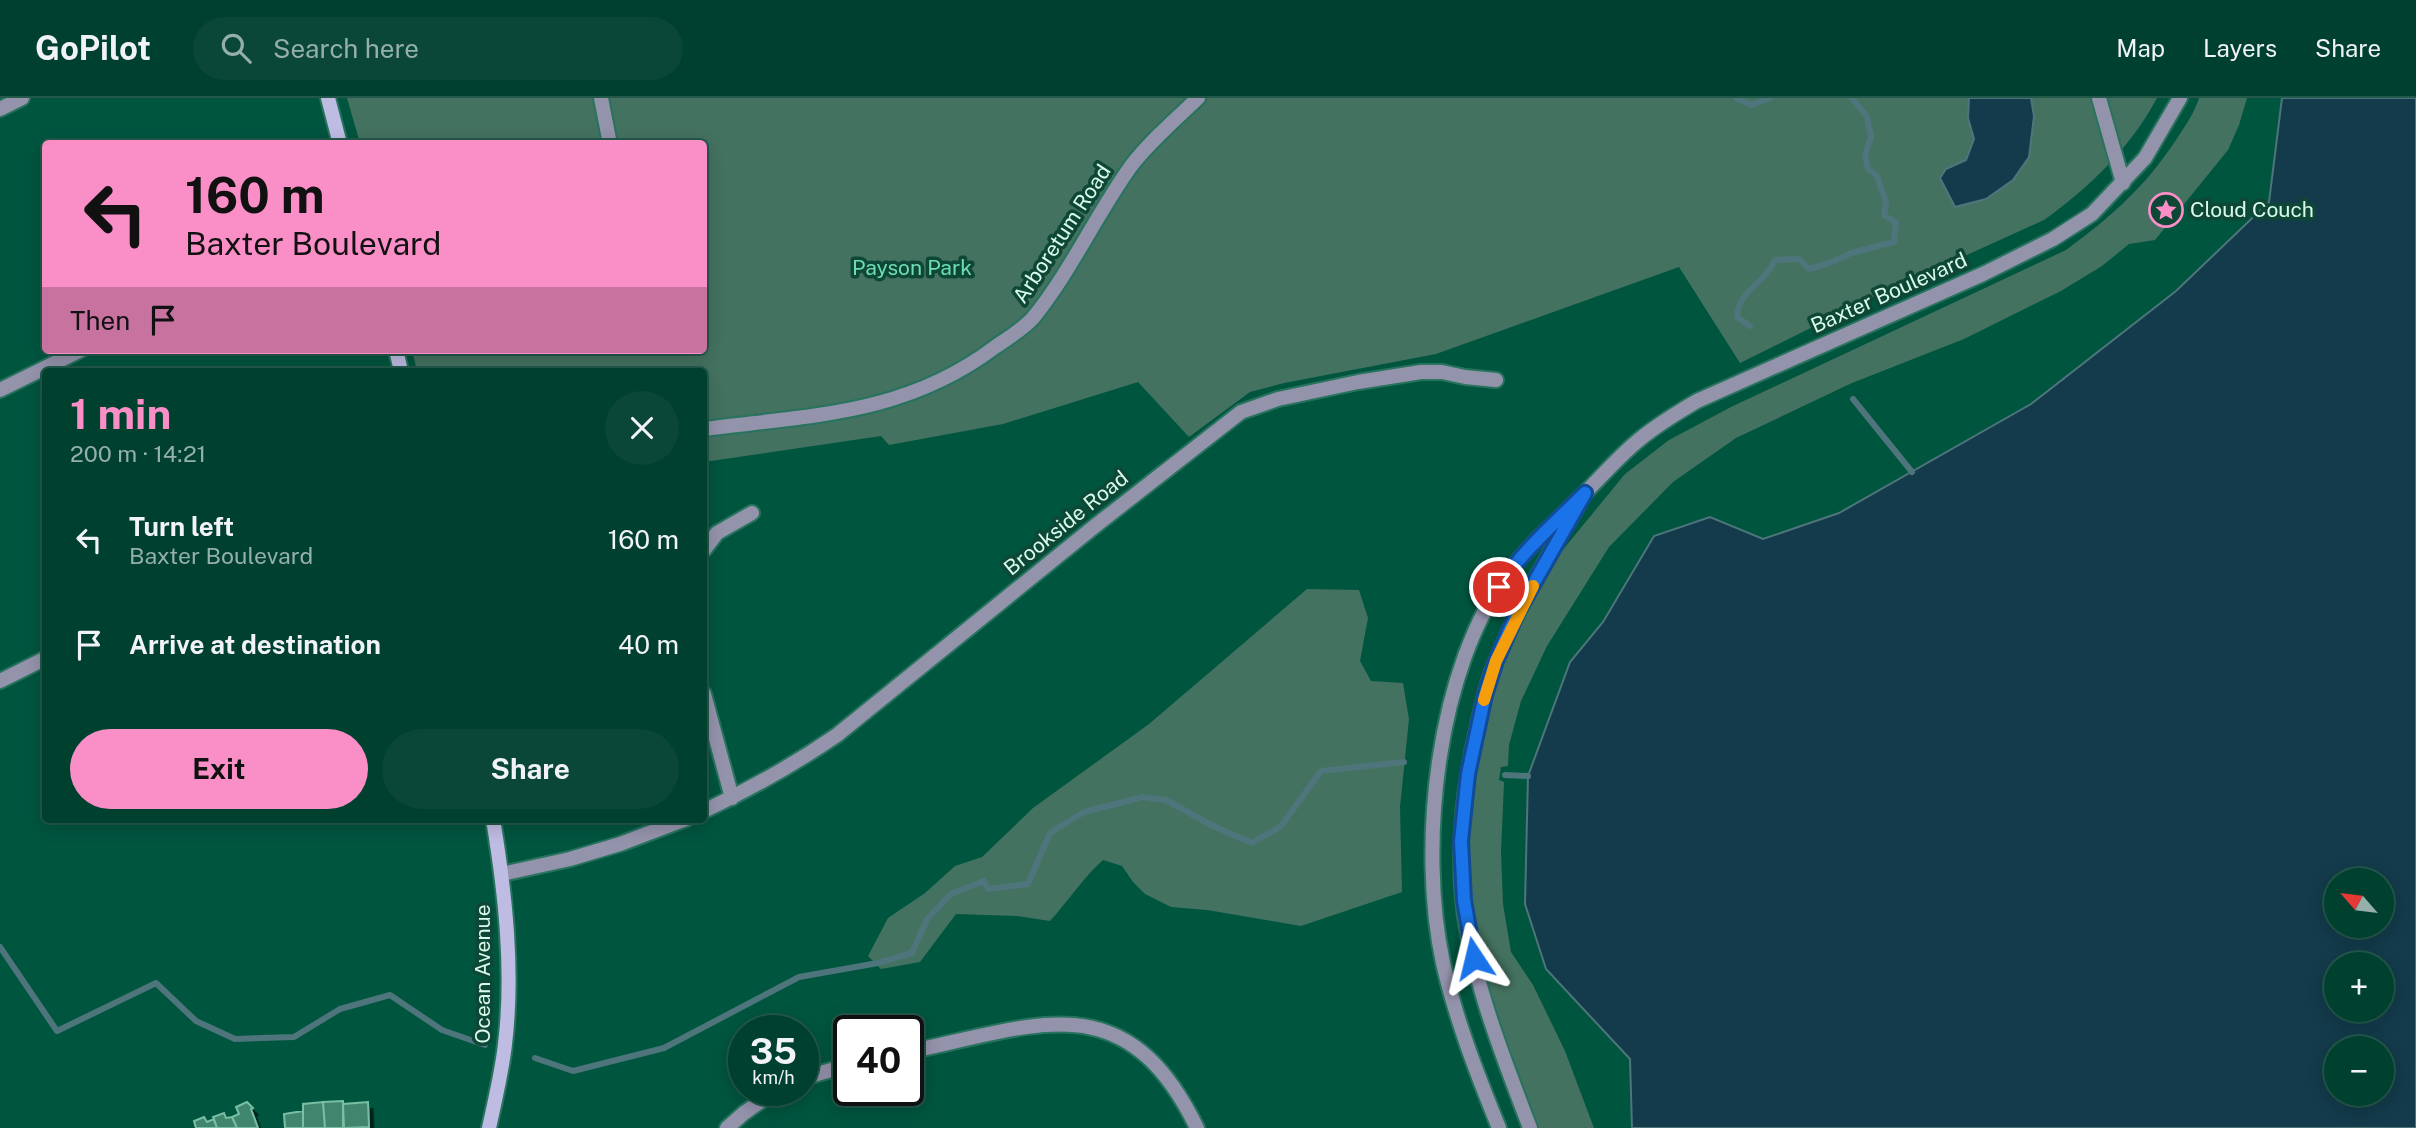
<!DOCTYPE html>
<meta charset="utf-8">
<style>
:root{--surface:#00402f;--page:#0a4737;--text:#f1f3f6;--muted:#95afaa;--line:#22594b;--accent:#fa8fc7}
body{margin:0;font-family:"Public Sans",sans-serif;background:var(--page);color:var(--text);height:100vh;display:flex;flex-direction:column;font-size:26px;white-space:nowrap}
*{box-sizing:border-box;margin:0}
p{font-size:23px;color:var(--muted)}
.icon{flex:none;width:38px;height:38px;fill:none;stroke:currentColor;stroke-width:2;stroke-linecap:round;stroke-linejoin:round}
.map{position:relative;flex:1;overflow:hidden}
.drawer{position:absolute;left:42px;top:270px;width:665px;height:455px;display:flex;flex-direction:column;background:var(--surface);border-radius:7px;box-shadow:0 4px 18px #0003,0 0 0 2px var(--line)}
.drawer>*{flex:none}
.hud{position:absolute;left:42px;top:42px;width:665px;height:214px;border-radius:7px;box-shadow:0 4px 18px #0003,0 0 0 2px var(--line);background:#fa8fc7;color:#111;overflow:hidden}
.needle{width:46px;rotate:298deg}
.tools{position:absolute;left:2324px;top:770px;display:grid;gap:14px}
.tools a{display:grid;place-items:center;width:70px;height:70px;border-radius:50%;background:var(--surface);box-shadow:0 4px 18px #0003,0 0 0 2px var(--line);font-size:35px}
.speed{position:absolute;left:728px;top:917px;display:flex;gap:14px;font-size:35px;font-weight:700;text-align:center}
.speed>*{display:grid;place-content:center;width:91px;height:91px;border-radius:50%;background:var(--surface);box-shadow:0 4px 18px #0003,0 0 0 2px var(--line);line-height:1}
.speed small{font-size:18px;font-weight:400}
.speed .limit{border:4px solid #111;border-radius:10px;background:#fff;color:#111}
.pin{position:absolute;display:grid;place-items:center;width:60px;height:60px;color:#fff;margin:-30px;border:4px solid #fff;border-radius:50%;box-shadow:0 2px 7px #0007}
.me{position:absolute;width:77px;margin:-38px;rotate:350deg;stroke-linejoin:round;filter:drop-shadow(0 0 5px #0008)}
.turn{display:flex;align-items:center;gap:24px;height:147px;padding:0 28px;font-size:32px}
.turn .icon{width:91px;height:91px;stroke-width:2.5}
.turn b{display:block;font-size:49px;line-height:60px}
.then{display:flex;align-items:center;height:66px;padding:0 28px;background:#0003;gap:14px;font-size:26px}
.round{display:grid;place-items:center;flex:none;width:74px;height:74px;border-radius:37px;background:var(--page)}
.overview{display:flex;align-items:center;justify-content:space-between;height:119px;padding:0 28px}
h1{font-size:42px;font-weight:700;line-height:52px;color:var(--accent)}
.button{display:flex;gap:14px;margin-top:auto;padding:14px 28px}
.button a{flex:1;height:80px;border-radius:42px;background:var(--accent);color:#111;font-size:28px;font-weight:700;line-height:80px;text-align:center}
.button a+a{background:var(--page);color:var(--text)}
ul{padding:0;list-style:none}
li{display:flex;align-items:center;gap:21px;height:105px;padding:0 28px}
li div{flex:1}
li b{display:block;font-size:26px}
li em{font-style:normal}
header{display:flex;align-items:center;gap:42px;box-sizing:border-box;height:98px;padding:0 35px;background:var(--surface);border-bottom:2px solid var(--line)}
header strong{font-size:33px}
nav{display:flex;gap:38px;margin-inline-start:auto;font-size:24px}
.search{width:490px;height:63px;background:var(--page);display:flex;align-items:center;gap:18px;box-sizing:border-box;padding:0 24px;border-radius:38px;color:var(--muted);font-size:26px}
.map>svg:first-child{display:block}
.green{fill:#447260}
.water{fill:#133b4b;stroke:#4e757c;stroke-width:2;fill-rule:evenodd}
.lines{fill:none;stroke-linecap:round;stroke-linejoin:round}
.stream{stroke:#4e757c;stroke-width:6}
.building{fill:#40866e;stroke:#78bfa4;stroke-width:2;filter:url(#shadow)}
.minor-casing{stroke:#27735e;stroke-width:18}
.tertiary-casing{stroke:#27735e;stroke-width:18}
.secondary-casing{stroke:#27735e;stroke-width:18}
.minor{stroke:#9493ac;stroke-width:14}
.tertiary{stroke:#9493ac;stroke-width:14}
.secondary{stroke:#bfbce4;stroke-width:14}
.route-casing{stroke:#114b97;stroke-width:18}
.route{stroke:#1a73e8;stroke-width:12}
.slow{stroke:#f59e0b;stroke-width:12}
.labels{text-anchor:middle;stroke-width:7;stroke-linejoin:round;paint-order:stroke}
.poi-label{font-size:21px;fill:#d9fbed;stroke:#0e4736;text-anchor:start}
.street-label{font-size:21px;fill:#d9fbed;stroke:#0e4736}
.park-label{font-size:21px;fill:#6eddb6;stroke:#0e4736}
</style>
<header>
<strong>GoPilot</strong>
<div class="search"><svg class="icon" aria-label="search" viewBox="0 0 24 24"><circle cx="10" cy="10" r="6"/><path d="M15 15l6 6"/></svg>Search here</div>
<nav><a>Map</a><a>Layers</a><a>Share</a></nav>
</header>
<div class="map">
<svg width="2416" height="1030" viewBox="0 0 2416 1030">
<defs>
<filter id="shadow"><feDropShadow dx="4.5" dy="7" stdDeviation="0" flood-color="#0009"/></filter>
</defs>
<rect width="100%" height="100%" fill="#00553f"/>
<path class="green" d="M347 0H2157C2131 49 2089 90 2044 122L1859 206 1740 265 1679 169 1436 256 1284 285 1250 294 1189 339 1138 284 1003 326 889 347 881 338 704 364V273H417L412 252H704V46L360 45Z
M2199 0H2247L2239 27 2228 52 2155 142 2129 146 2102 168 2061 193 1964 241 1852 285 1736 340 1673 384 1609 449 1547 548 1521 603 1509 647 1508 668 1501 669 1499 682 1504 684 1501 754 1503 806 1511 854 1533 887 1565 953 1594 1030H1536L1490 906 1474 845 1467 797 1466 704 1498 563 1552 465 1625 376 1669 342 1731 309 2066 152C2111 119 2145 89 2176 42 2185 28 2194 16 2199 0Z
M1307 491 1359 492 1368 520 1360 563 1371 583 1403 585 1409 621 1400 709 1402 794 1301 828 1207 812 1171 809 1145 796 1133 784 1122 768 1103 762C1083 780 1068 803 1050 823L1017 818 956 816 920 864 881 871 868 858 888 820 925 795 955 768 982 759 1033 710 1149 626Z"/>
<path class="water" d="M1969 0H2031L2034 18 2029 59 2013 82 1986 101 1955 109 1940 80 1946 71 1966 62 1974 41 1968 20Z
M2282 0H2416V1030H1632L1630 961 1546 871 1525 806 1528 678 1570 564 1603 524 1654 438 1710 419 1763 441 1839 415 2031 306 2176 193 2269 104ZM2336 782H2382V828H2336ZM2336 866H2382V912H2336ZM2336 950H2382V996H2336Z"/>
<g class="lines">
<path class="stream" d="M1736 0 1751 7 1771 0
M1750 228 1737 219C1738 192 1765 186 1775 162L1799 161 1809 171 1830 165 1851 155 1894 144 1896 125 1884 117 1886 104 1877 78 1868 71 1865 57 1871 39 1867 18 1851 0
M1853 301 1912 374
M1505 677 1528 678
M0 849 57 933 156 885 196 923 235 941 294 939 340 911 390 897 442 932 485 947
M535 960 573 973 664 950 799 879 878 865 912 855 927 821 951 796 984 783 988 791 1028 786 1050 735 1084 714 1143 699 1166 702 1215 729 1252 745 1281 728 1321 673 1404 664"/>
</g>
<path class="building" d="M343 1003V1030H325L323 1004Z
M247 1004 253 1010 251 1011 258 1030H237L232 1019 239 1016 236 1009Z
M323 1004 325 1030H303V1006Z
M368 1004 369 1029 344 1030 343 1006Z
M303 1013V1030H285L284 1016Z
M224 1015 226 1020 232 1019 237 1030H217L213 1019Z
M204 1019 207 1024 214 1021 217 1030H196L194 1023Z"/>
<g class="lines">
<g class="minor-casing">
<path id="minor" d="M601 0 610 46
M2099 0 2123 85
M0 11 22 0
M0 292 81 252
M704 331C811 317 905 317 995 249 1008 240 1023 231 1033 220 1071 173 1096 117 1131 68 1150 43 1175 22 1198 0
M704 452 717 435 752 415
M0 583 46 560
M704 596 732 700
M704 713C750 691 795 666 837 637L1095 428 1241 314 1278 301 1358 284 1421 274H1442L1465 279 1496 282
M502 776 570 761 620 746 686 721
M908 954C1037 927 1126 884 1197 1030
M803 980 849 967
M727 1030 744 1015 777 992"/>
</g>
<g class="tertiary-casing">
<path id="tertiary" d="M1499 1030C1477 976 1456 922 1443 865 1418 749 1436 569 1510 473 1531 445 1559 421 1583 397 1602 378 1619 358 1640 341 1658 326 1677 315 1697 303L1983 176 2053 141 2092 116 2145 60 2180 0
M1530 1030C1502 956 1471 880 1463 801 1458 745 1464 687 1477 632 1482 609 1487 584 1497 561 1518 509 1548 459 1576 411"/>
</g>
<g class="secondary-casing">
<path id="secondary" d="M328 0 340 46
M396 252 401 273
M489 1030C495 1002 502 974 505 946 514 872 505 794 493 721"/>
</g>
<use href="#minor" class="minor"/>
<use href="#tertiary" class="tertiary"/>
<use href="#secondary" class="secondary"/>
</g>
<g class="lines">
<g class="route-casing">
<path id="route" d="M1474 860 1464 802 1461 743 1468 676 1485 597 1496 563 1518 513 1585 395C1555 425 1522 453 1499 489"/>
</g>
<use href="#route" class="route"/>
<path class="slow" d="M1484 602 1496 563 1533 488"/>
</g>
<defs>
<g id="sight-ring" transform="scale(1.75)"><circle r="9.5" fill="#0e4736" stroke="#fa8fc7" stroke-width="1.5"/><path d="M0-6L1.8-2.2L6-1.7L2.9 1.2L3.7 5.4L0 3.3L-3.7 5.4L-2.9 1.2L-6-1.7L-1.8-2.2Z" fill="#fa8fc7"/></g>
</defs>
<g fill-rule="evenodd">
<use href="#sight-ring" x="2166" y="112"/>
</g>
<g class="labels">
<g class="poi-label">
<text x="2190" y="119">Cloud Couch</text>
</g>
<g class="street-label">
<text transform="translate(1062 136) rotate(-57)" y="7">Arboretum Road</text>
<text transform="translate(1889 195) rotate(-24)" y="7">Baxter Boulevard</text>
<text transform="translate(1066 425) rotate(-39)" y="7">Brookside Road</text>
<text transform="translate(483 876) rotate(-90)" y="7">Ocean Avenue</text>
</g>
<g class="park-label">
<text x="912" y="177">Payson Park</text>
</g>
</g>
</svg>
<div class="tools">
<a><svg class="needle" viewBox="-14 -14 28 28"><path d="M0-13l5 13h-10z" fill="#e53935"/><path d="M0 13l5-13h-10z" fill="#95afaa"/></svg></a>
<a>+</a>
<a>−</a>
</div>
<div class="speed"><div>35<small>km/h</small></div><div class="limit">40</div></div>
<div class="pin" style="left:1499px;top:489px;background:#d93025"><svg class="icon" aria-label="arrive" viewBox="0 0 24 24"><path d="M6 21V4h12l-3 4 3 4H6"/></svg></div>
<svg class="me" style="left:1474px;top:860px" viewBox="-20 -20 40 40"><path d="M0-17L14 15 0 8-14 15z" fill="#1a73e8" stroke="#fff" stroke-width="4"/></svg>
<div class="hud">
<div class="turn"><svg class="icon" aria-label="left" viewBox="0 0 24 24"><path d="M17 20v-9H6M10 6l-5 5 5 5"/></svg><div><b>160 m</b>Baxter Boulevard</div></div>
<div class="then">Then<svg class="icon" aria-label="arrive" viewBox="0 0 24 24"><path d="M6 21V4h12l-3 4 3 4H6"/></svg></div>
</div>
<section class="drawer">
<div class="overview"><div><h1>1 min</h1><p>200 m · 14:21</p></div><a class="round"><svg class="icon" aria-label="close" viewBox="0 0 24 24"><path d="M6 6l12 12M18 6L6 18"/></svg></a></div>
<ul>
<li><svg class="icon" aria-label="left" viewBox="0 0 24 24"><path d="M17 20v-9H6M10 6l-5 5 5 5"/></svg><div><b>Turn left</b><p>Baxter Boulevard</p></div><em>160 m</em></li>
<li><svg class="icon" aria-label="arrive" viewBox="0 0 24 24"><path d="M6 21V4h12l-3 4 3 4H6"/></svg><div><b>Arrive at destination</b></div><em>40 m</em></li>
</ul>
<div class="button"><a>Exit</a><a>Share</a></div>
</section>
</div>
